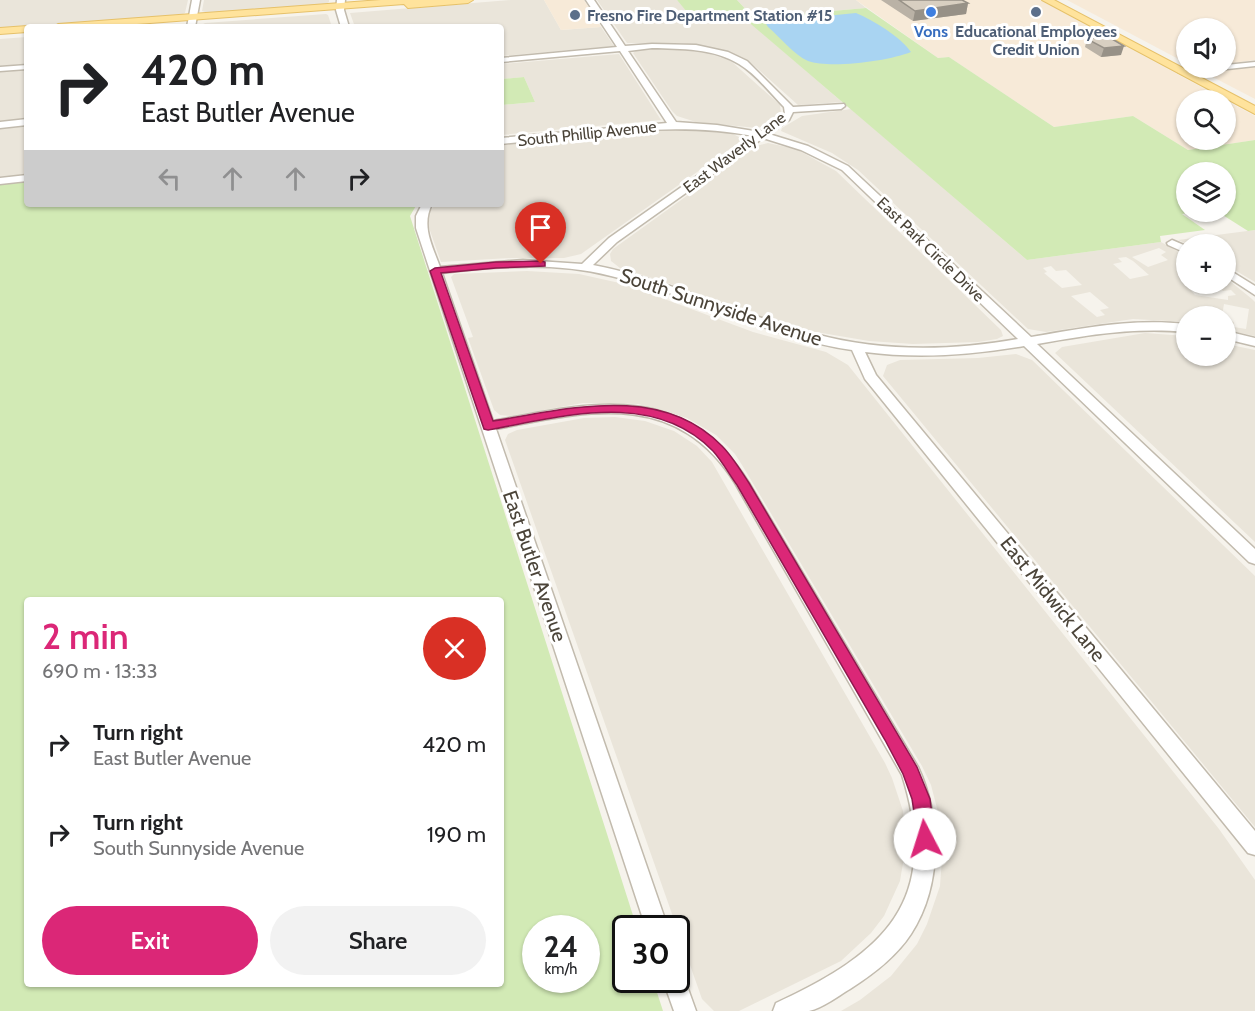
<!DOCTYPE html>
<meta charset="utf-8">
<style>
:root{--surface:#fff;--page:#f2f2f2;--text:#202124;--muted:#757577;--accent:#db2777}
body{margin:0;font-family:Cabin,sans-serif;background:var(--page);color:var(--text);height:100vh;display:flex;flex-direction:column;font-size:22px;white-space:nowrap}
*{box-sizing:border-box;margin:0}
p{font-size:20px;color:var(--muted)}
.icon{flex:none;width:33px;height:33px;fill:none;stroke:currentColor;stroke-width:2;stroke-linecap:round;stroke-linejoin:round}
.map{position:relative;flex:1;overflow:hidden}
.panel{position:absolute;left:24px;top:597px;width:480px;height:390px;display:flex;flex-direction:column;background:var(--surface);border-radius:6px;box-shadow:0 2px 4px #0004}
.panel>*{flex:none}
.banner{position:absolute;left:24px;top:24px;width:480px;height:183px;border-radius:6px;box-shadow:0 2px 4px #0004;background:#fff;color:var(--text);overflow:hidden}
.fabs{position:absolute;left:1176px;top:18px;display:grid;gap:12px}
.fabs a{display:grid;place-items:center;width:60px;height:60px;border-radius:50%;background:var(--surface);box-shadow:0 2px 4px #0004;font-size:30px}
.speed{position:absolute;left:522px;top:915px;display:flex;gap:12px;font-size:30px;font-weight:700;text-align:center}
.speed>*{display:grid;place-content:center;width:78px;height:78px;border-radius:50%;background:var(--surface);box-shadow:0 2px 4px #0004;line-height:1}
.speed small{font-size:15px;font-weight:400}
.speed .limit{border:3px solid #111;border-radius:9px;background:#fff;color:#111}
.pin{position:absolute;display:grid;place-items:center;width:51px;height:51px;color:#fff;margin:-62px -26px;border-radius:50% 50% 50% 0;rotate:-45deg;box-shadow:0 0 6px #0007}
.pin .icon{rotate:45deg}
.me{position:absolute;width:66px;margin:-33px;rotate:355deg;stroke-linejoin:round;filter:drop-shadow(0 0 4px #0008)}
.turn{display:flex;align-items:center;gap:21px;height:126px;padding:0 18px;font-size:27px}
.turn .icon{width:78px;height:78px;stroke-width:2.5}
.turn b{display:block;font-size:42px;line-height:51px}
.lanes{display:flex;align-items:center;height:57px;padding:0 18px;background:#0003;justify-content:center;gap:30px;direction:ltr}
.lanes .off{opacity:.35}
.round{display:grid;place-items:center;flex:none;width:63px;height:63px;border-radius:32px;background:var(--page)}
.headline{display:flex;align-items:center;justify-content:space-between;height:102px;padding:0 18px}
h1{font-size:36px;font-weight:600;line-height:45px;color:var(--accent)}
.cta{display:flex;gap:12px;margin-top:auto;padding:12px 18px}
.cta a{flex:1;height:69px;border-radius:36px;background:var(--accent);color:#fff;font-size:24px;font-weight:600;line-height:69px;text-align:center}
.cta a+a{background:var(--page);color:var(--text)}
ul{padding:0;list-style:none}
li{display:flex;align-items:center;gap:18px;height:90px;padding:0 18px}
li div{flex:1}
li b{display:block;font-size:22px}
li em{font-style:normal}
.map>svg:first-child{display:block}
.residential{fill:#eae5da;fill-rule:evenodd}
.commercial{fill:#f7ead8;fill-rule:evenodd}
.green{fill:#d2eab5;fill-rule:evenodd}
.water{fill:#a9d4f2}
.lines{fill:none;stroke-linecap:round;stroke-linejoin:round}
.minor-casing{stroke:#c2bbae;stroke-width:3}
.major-casing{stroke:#e6c16a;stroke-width:2}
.minor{fill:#fff;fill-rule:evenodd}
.major{fill:#ffe39c;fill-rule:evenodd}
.wall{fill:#bab2a6}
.shaded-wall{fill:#979187}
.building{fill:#d8cfc1;stroke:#979187;stroke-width:1.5}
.route{fill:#db2777;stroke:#8e194d;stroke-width:1.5}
.shop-dot{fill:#3f7fe0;stroke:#fff;stroke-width:2}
.service-dot{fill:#5c6f8a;stroke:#fff;stroke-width:2}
.labels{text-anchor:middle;stroke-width:6;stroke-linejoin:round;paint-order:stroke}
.far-service-label{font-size:16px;font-weight:bold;fill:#4e5e75;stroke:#fff;text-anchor:start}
.far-shop-label{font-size:16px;font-weight:bold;fill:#366cbe;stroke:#fff}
.far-street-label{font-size:16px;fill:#4b4439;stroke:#fff}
.street-label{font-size:20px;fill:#4b4439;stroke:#fff}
</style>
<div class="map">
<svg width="1255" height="1011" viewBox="0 0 1255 1011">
<rect width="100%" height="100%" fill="#f6f3ec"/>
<path class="residential" d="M0 0H188L185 13 178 16 0 29Z
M204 0H329V2L326 4 208 13 202 11Z
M511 0H544L561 30 601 27 614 46 501 56V27H355L350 13Z
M597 0H677L696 22 745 18 842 102 798 105 751 63 723 50 681 43H627Z
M737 0H856L866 8 754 18Z
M326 14 328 15 332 27H198L205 23Z
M27 37V64L0 66V39Z
M661 48 702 51 731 61 780 105 781 114 766 125 757 128 696 122 677 116 672 111 633 53 637 50Z
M619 54 661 120 501 135V105L535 102 524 77 501 79V64Z
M27 70V120L0 122V72Z
M851 109 1027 260 1161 242 1186 256V284H1226V278L1252 299 1255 302V336L1226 330V320L1234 322V327L1246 329 1249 309 1224 304 1222 316H1186V322L1133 319 1046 332 1028 329 858 170 832 153 781 131 782 128 802 116ZM1159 248 1166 252 1161 255 1168 260 1148 267 1132 257ZM1126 257 1133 261 1149 275 1130 279 1113 264 1122 262 1118 258ZM1051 266 1056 271 1066 270 1082 285 1062 288 1044 273 1047 272 1043 268ZM1217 285 1223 291 1231 290 1236 295 1228 296V300L1195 295 1188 287ZM1090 292 1109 308 1100 310 1105 315 1097 317 1071 296Z
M27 126V175L0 177V129Z
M670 129 731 133 739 137 741 141 581 254 564 258H512L441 262 428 225 431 210 436 204H501V145Z
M768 143 796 149 836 171 1001 330 1003 336 997 339 978 342 913 344 869 341 810 331 760 318 668 283 620 268 611 261 610 254 613 249 756 146Z
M1255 230V282L1226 265V244H1187L1178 240Z
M527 271 579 274 624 284 753 332 826 352 848 365 1219 829 1255 880V1011H841L860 1000 891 976 917 944 927 924 940 886 943 845 941 824 931 785 922 766 742 465 735 454 716 435 687 418 638 404 583 403 510 416 500 415 494 410 468 338 473 337 451 277 454 274Z
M1145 333 1186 336V356H1226V344L1255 350V542L1055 353 1062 347Z
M1016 354 1032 360 1255 576V827L883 376 887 365 900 360 978 358Z
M615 417 645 421 674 431 697 446 712 462 885 763 892 778 903 811 906 845 900 881 884 916 871 933 841 961 739 1011H714L702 999 505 440 508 434 517 430 584 418Z"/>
<path class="commercial" d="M544 0H584L601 27 561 30Z
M856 0H1040L1255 116V140L1188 150 1133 116 1054 127 949 57 938 58ZM1186 100H1226V140H1186Z
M1067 0H1255V60L1226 64V28H1186V63Z
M1255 67V99L1207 74V72Z"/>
<path class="green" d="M677 0H737L754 18 866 8 938 58 949 57 1054 127 1133 116 1188 150 1255 140V230L1248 231 1218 212H1226V172H1186V212H1198L1182 214 1205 230 1160 236 1161 242 1027 260 745 19 696 23Z
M524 77 535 102 501 105V79Z
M27 182V204H417L410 216 637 928H626V980H653L663 1011H0V184ZM27 600H501V984H27ZM536 928H586V980H536Z"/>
<path class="water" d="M856 13C873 20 901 37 911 52 889 61 830 69 808 61 794 55 780 37 768 27L765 22Z"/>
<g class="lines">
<g class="minor-casing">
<path id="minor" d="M192 0H200L195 27H187Z
M337 0H345L344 10 349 27H341L336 10Z
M586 0H594L625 46 652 44 696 45 728 52 747 61 793 107 844 104 845 106 841 109 793 112 789 120 769 134 808 146 848 166 1031 337C1083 328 1134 318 1186 324V332C1135 327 1087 335 1037 344L1255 549V564L1249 562 1024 346C972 355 918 359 865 352L876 375 1255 831V855L1248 853 865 379 852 350C769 338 693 295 611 276 556 262 498 266 442 273L493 421C595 401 685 381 749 483L918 767C942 819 942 886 911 934 896 957 872 975 850 989 838 996 823 1008 809 1011 798 1011 784 1011 773 1011L776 1003C884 953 942 902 902 775L735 483C676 389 588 411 496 429L668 928H646L416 228V216L422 204H432C421 226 432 245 440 267L523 260 582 264 609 238 754 136C671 120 585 136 501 144V138L667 123 620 51 501 62V58L617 47ZM652 48C682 49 713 48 739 64 756 74 770 93 784 107L785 114 760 132 717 125 676 122 628 51ZM763 138 801 150 842 170 1018 339C950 351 882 352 815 334 740 315 670 280 593 265L617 242Z
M1255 62V66L1182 74 1178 72 1201 68H1226V65Z
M27 65V69L0 71V67Z
M27 119V125L0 128V122Z
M27 175V181L0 184V178Z
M1172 240 1186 246V253L1168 245 1167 243Z
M1226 268 1255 286V295L1226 276Z
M1226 331 1255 338V346L1226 339Z
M676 970 682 972 696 1011H674L663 980H676Z"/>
</g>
<g class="major-casing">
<path id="major" d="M381 0H473L468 3 408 8 404 4 97 27H53L58 24Z
M1042 0H1054L1255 106V114Z
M27 26 31 27H27V32L0 34V28Z"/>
</g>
<use href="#minor" class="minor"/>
<use href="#major" class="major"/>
</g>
<path class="wall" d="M881 0H962L968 3 966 14 913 21Z
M1087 39 1121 55 1101 57 1085 47Z"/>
<path class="shaded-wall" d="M968 3 966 14 913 21 915 11Z
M1124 46 1121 55 1101 57 1104 48Z"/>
<path class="building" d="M899 0H962L968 3 915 11Z
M1107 36 1124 46 1104 48 1087 39Z"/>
<path class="route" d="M541 261 545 262V266L496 268 441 273 493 421C568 409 661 383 722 446 732 456 741 471 749 483L917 767 930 799 935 839 932 845 925 848 919 845 912 799 903 774 885 740 737 485C729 474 722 461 713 451 653 389 562 417 488 430L484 429 430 271 435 268 496 262Z"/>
<circle class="shop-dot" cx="931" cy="12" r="6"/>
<g class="service-dot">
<circle cx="1036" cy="12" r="6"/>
<circle cx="575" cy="15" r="6"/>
</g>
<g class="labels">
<g class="far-service-label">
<text x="587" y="21">Fresno Fire Department Station #15</text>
<text x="1036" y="37" text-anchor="middle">Educational Employees<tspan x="1036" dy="18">Credit Union</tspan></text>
</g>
<g class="far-shop-label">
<text x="931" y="37">Vons</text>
</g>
<g class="far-street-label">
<text transform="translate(587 133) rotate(-6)" y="6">South Phillip Avenue</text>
<text transform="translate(734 152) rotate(-37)" y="6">East Waverly Lane</text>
<text transform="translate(931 249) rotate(44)" y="6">East Park Circle Drive</text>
</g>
<g class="street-label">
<text transform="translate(721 307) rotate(18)" y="7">South Sunnyside Avenue</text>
<text transform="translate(535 566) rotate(71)" y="7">East Butler Avenue</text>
<text transform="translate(1053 599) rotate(51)" y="7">East Midwick Lane</text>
</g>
</g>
</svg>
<div class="fabs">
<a><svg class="icon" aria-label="sound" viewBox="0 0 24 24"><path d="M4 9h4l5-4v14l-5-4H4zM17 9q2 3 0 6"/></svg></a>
<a><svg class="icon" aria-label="search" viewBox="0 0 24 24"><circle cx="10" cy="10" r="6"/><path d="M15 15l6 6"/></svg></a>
<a><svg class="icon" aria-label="layers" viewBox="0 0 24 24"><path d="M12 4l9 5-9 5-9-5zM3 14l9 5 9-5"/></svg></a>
<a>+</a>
<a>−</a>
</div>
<div class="speed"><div>24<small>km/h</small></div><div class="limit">30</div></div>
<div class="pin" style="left:541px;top:264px;background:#d93025"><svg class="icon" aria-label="arrive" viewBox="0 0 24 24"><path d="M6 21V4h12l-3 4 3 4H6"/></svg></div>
<svg class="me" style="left:925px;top:839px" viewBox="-20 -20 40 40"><circle r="19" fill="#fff"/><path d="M0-13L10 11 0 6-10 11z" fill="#db2777"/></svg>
<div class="banner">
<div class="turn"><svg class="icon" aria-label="right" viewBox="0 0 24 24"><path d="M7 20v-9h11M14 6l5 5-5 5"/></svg><div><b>420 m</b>East Butler Avenue</div></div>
<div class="lanes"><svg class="icon off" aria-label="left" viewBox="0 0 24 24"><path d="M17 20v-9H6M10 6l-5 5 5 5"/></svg><svg class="icon off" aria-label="ahead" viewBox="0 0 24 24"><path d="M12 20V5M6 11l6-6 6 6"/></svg><svg class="icon off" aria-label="ahead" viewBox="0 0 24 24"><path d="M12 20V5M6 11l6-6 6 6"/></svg><svg class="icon" aria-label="right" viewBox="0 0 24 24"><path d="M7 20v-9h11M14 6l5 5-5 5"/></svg></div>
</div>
<section class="panel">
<div class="headline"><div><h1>2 min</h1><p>690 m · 13:33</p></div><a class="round" style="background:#d93025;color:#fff"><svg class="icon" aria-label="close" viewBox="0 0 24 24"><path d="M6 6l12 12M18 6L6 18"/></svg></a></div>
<ul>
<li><svg class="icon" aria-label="right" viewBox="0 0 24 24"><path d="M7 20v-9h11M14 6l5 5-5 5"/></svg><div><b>Turn right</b><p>East Butler Avenue</p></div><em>420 m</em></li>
<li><svg class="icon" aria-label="right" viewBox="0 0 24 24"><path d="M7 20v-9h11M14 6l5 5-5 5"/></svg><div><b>Turn right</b><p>South Sunnyside Avenue</p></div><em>190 m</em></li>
</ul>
<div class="cta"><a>Exit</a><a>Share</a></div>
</section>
</div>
